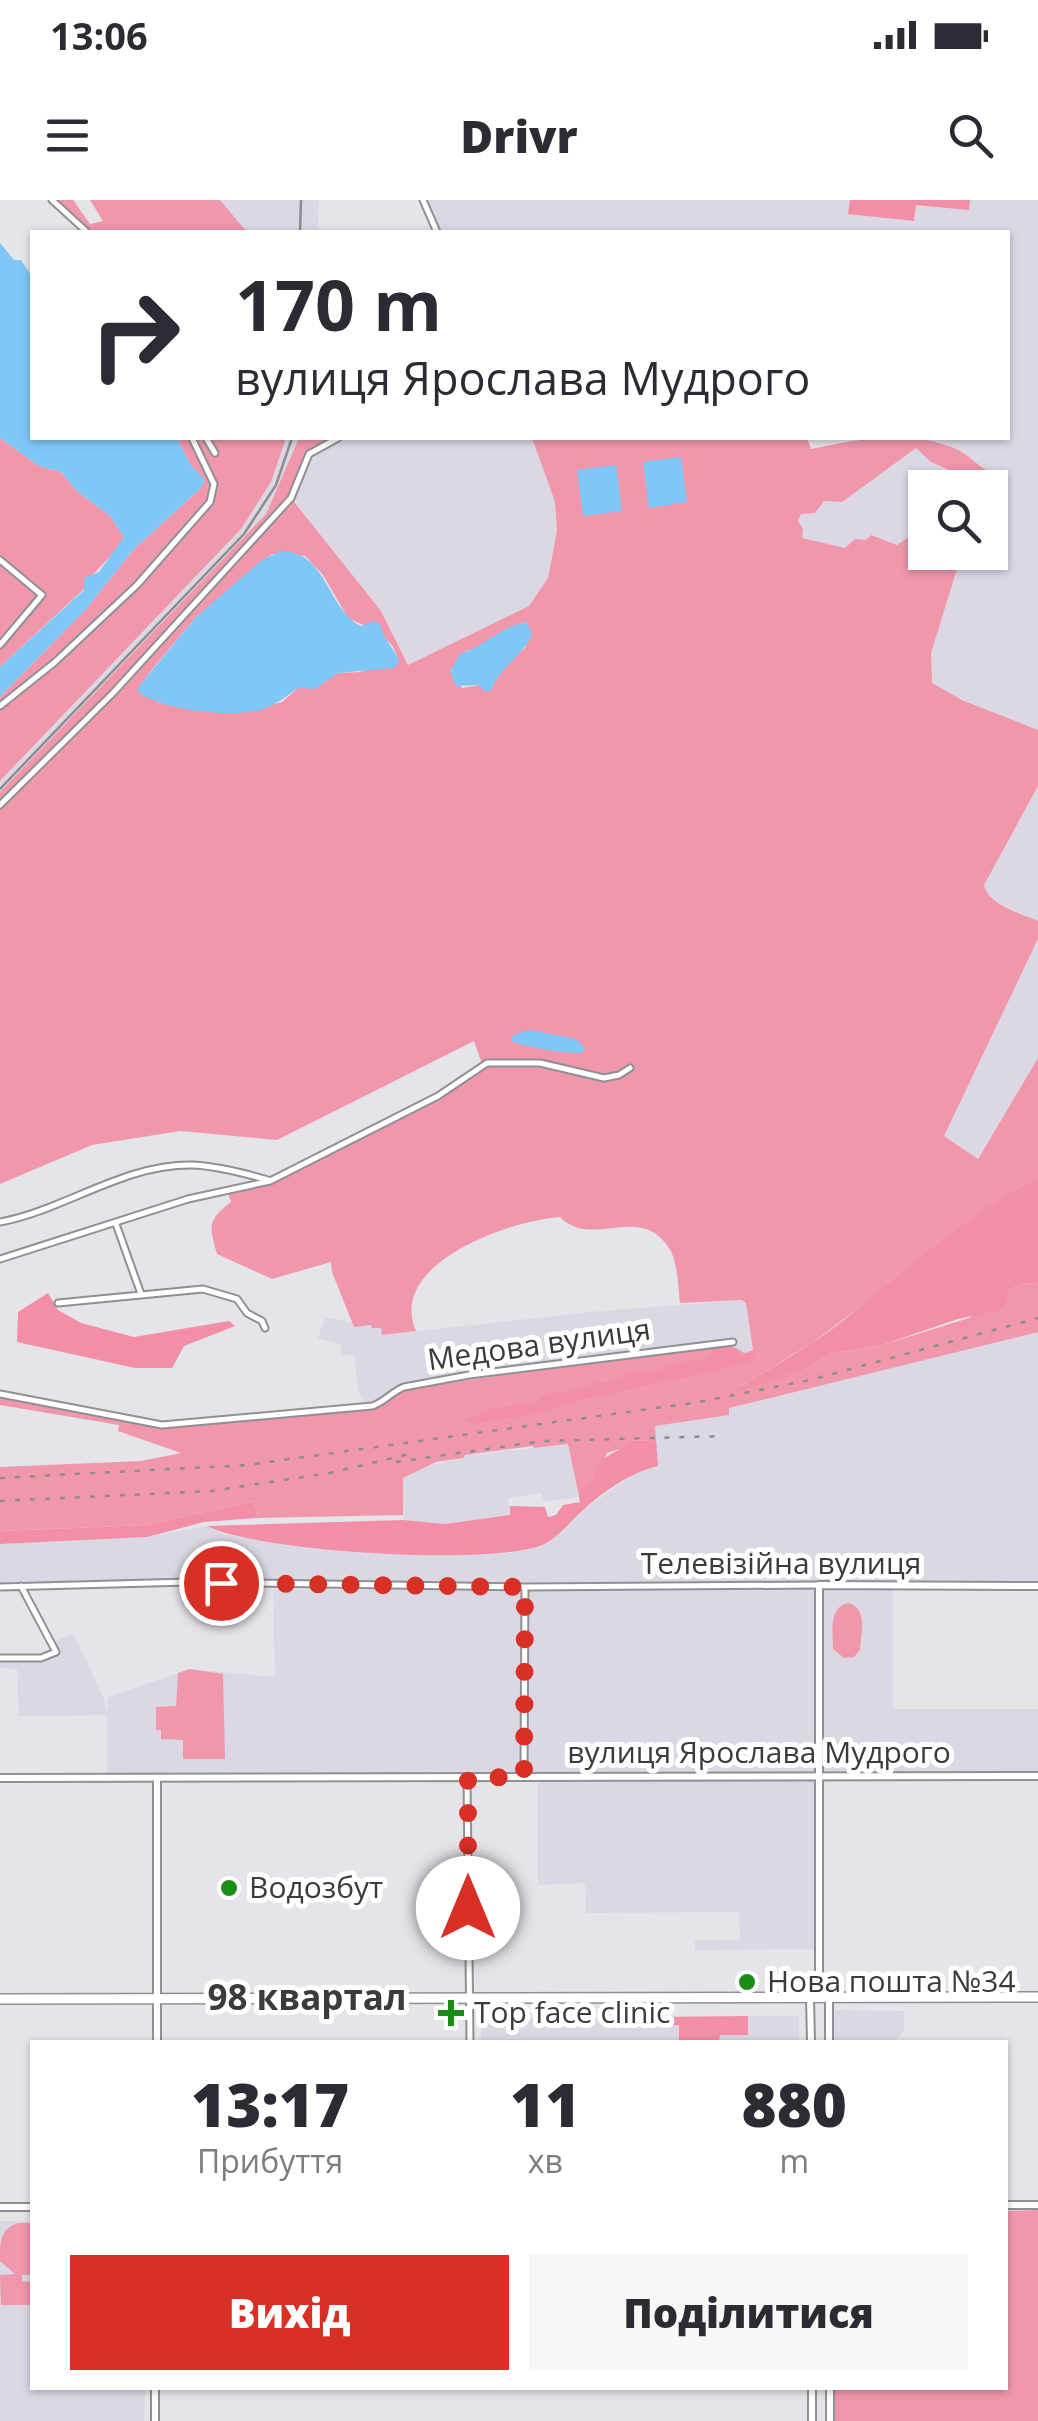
<!DOCTYPE html>
<html lang="uk">
<meta charset="utf-8">
<style>
:root{--surface:#fff;--page:#f7f7f7;--text:#2b2b33;--muted:#7c7c81;--accent:#d93025}
body{margin:0;font-family:"Open Sans",sans-serif;background:var(--page);color:var(--text);height:100vh;display:flex;flex-direction:column;font-size:38px;white-space:nowrap}
*{box-sizing:border-box;margin:0}
p{font-size:32px;color:var(--muted)}
.icon{flex:none;width:55px;height:55px;fill:none;stroke:currentColor;stroke-width:2;stroke-linecap:round;stroke-linejoin:round}
.map{position:relative;flex:1;overflow:hidden}
.details{position:absolute;left:30px;top:1840px;width:978px;height:350px;display:flex;flex-direction:column;background:var(--surface);border-radius:0px;box-shadow:0 2px 8px #0004}
.details>*{flex:none}
.hud{position:absolute;left:30px;top:30px;width:980px;height:210px;border-radius:0px;box-shadow:0 2px 8px #0004;background:#fff;color:var(--text);overflow:hidden}
.tools{position:absolute;left:908px;top:270px;display:grid;gap:20px}
.tools a{display:grid;place-items:center;width:100px;height:100px;border-radius:0px;background:var(--surface);box-shadow:0 2px 8px #0004;font-size:50px}
.pin{position:absolute;display:grid;place-items:center;width:85px;height:85px;color:#fff;margin:-42px;border:5px solid #fff;border-radius:50%;box-shadow:0 2px 10px #0007}
.me{position:absolute;width:110px;margin:-55px;rotate:0deg;stroke-linejoin:round;filter:drop-shadow(0 0 8px #0008)}
.turn{display:flex;align-items:center;gap:35px;height:210px;padding:0 40px;font-size:45px}
.turn .icon{width:130px;height:130px;stroke-width:2.5}
.turn b{display:block;font-size:70px;line-height:85px}
.eta{display:flex;justify-content:space-evenly;align-items:center;height:170px;text-align:center}
.eta b{font-size:60px;font-weight:800;line-height:70px}
.cta{display:flex;gap:20px;margin-top:auto;padding:20px 40px}
.cta a{flex:1;height:115px;border-radius:0px;background:var(--accent);color:#fff;font-size:40px;font-weight:800;line-height:115px;text-align:center}
.cta a+a{background:var(--page);color:var(--text)}
.status{display:flex;justify-content:space-between;align-items:center;height:70px;padding:0 50px;background:var(--surface);direction:ltr}
.status svg{height:28px;fill:currentColor}
header{display:flex;justify-content:space-between;align-items:center;height:130px;padding:0 40px;background:var(--surface);font-size:45px;font-weight:800}
.map>svg:first-child{display:block}
.built{fill:#dbd7e3}
.green{fill:#f097ac;fill-rule:evenodd}
.forest{fill:#f28ea6}
.water{fill:#7ec7f6}
.lines{fill:none;stroke-linecap:round;stroke-linejoin:round}
.minor-casing{stroke:#908f93;stroke-width:9}
.tertiary-casing{stroke:#908f93;stroke-width:10}
.primary-casing{stroke:#908f93;stroke-width:12}
.minor{stroke:#fff;stroke-width:5}
.tertiary{stroke:#fff;stroke-width:6}
.primary{stroke:#fff;stroke-width:9}
.tram{stroke:#8d8d90;stroke-width:2.5}
.rail{stroke:#8d8d90;stroke-width:2.5;stroke-dasharray:5 10;stroke-linecap:butt}
.route{stroke:#d93025;stroke-width:18;stroke-dasharray:0 32.4}
.poi-dot{fill:#1a8d15;stroke:#fff;stroke-width:4}
.labels{text-anchor:middle;stroke-width:10;stroke-linejoin:round;paint-order:stroke}
.street-label{font-size:30px;fill:#3b3b3d;stroke:#fff}
.poi-label{font-size:30px;fill:#3b3b3d;stroke:#fff;text-anchor:start}
.quarter-label{font-size:35px;font-weight:bold;fill:#3b3b3d;stroke:#fff}
</style>
<div class="status"><b>13:06</b><svg viewBox="0 0 49 12"><path d="M0 12V9h3v3zM5 12V6h3v6zM10 12V3h3v9zM15 12V0h3v12zM26 1h20v11H26zM47 4h2v5h-2z"/></svg></div>
<header><svg class="icon" aria-label="menu" viewBox="0 0 24 24"><path d="M4 6h16M4 12h16M4 18h16"/></svg>Drivr<svg class="icon" aria-label="search" viewBox="0 0 24 24"><circle cx="10" cy="10" r="6"/><path d="M15 15l6 6"/></svg></header>
<div class="map">
<svg width="1038" height="2221" viewBox="0 0 1038 2221">
<rect width="100%" height="100%" fill="#e5e4e9"/>
<path class="built" d="M220 0H319L318 32H247Z
M424 0H1038V530L942 491 932 483 929 472 931 453 962 353 990 352V288L983 287 988 271 964 253 939 243 887 238H1008V32H439Z
M286 238H299L266 314 0 592V581L241 329 271 282Z
M338 238H532L555 302 557 331 548 378 529 406 408 465 381 411 291 298 309 254Z
M916 247 931 262 963 276 972 287 925 288V326L897 345 872 335 866 340 855 339 845 348 802 338 798 321 801 314 825 301 842 302Z
M1038 586V721L993 700 985 693 984 685Z
M1038 739V859L977 959 944 936Z
M743 1100 746 1103 753 1150 745 1153 728 1144 404 1189 365 1208 358 1189 354 1154 341 1156V1144L318 1138 325 1117 352 1122 354 1127 371 1125 381 1128 383 1135 600 1111Z
M1038 1132V1382L824 1384 893 1386V1509H1038V1576L819 1575V1749L695 1750V1740H740L739 1712 586 1713 585 1683 538 1685V1576L107 1578V1515L19 1516 17 1469 0 1468V1456L54 1455 53 1443 73 1433 104 1499 107 1512 108 1497 190 1469 275 1477 273 1390 819 1389 820 1384 288 1383 0 1386V1344L146 1337 207 1326 222 1334 326 1349 482 1355 513 1353 549 1341 586 1308 640 1270 658 1266 654 1226 729 1215V1208L783 1193Z
M569 1244 579 1297 543 1302 542 1293 508 1298 511 1315 445 1324 404 1322 402 1278 417 1268 464 1258V1256Z
M835 1810 904 1811V1830L895 1841H832Z
M799 1816V1842H481V1818Z
M0 2021H32V2188H145L144 2221H0Z"/>
<path class="green" d="M55 0H73L90 24 103 21 90 0H220L247 32H90L76 16 62 10Z
M0 238 39 266 61 272 77 291 110 316 124 337C114 358 92 370 84 389L0 467V448L44 395 0 357Z
M177 238H286L271 282 241 329 0 581V497L87 408 133 350 201 288 204 280 190 264Z
M299 238H338L308 254 291 298 381 411 408 465 529 406 548 378 557 331 555 302 532 238H807L811 249C859 239 910 229 956 249 968 254 977 265 988 271L983 287H972L963 276 931 262 916 248 842 302 824 301 815 313 801 314 798 321 803 329 802 338 845 348 855 339 866 340 871 335 897 345 925 326V352L962 353 931 453 932 483 962 500 1038 530V586L984 685C988 705 1021 713 1038 721V739L944 936 978 959 1038 858V978L1019 988 812 1143 736 1189 755 1187 807 1169 829 1154 882 1145 969 1118 1008 1090 1024 1083 1038 1084V1132L729 1208V1215L655 1226 656 1240 629 1241 623 1248 607 1253 595 1280 578 1291 568 1244 534 1248 533 1246 465 1255 464 1258 436 1262 403 1278V1315L257 1318 255 1301 145 1325 0 1331V1267L141 1261 181 1253 118 1231 119 1225 0 1205V1196L162 1227 372 1207 404 1189 728 1144 745 1153 753 1150 746 1103 742 1100 680 1103C678 1086 678 1062 669 1048 640 1002 592 1050 560 1017 512 1020 386 1063 416 1131L382 1135 381 1128H372L371 1125 354 1127 332 1072 331 1062 272 1079 217 1054C209 1025 207 1021 231 1002L228 993 272 982 441 897 483 867 474 841 277 940 180 931 92 945 0 984V592L266 314ZM272 354 305 356 323 375 348 418 382 434 393 447 399 462 359 472 338 473 298 488 282 502 242 512 199 510 157 502 145 480 150 472 196 417ZM527 422 526 447 500 470 491 490 479 485 462 488 450 471 466 451C488 450 501 426 527 422Z
M0 363 40 395 0 442Z
M848 1403C868 1408 861 1433 860 1450L854 1457 844 1458 833 1449C833 1431 828 1408 848 1403Z
M190 1469 223 1474 225 1559H183V1540L161 1539V1530H156V1507L176 1506 178 1473Z
M1038 2010V2221H834V2188H1005V2011Z
M19 2023H32V2075H22V2081L32 2082V2105H1L0 2075 15 2074 0 2061C0 2042 0 2028 19 2023Z"/>
<path class="forest" d="M850 0H970L969 10 916 5 914 21 848 14Z
M1038 978V1084L1024 1083 1008 1090 1006 1103 997 1111 958 1119 882 1145 829 1154 807 1169 756 1187 733 1191C766 1170 801 1152 832 1129 899 1078 963 1016 1038 978Z
M48 1093 58 1110 81 1123 134 1137 229 1121 235 1126 184 1146 172 1168H135L17 1142 18 1112Z
M724 1147 733 1148 742 1156 751 1153 757 1158 716 1171 583 1199 542 1213 472 1224 465 1221 488 1209 536 1203 546 1194 580 1190 591 1183 611 1182 638 1169 650 1172 698 1158 705 1162 713 1149Z
M656 1240 658 1266C631 1272 601 1293 581 1312 570 1322 559 1336 546 1343 501 1368 254 1351 207 1326L403 1320 445 1324 510 1315V1306L545 1307 548 1317 556 1315 563 1305 580 1302 578 1291 594 1280C594 1255 616 1256 629 1241Z
M255 1301 257 1318 204 1322 147 1337 0 1344V1331L145 1325Z
M748 1816V1835H720L719 1842H679V1825L656 1826 657 1817Z"/>
<path class="water" d="M0 43 14 60H21L32 77V238H177L190 264 205 280 201 288 133 350 87 408 0 497V467L84 390V378L99 372 124 337 110 316 77 291 61 272 39 266 0 238Z
M681 257 687 302 649 308 643 262Z
M616 265 622 311 583 316 577 270Z
M281 351C328 352 326 408 361 426L375 421 381 426C383 439 395 449 399 462L394 468 338 473 315 489 298 488C284 498 274 507 256 511 226 517 160 510 137 491L140 485 196 417 262 360Z
M527 422 532 435C522 456 501 467 491 490L485 492 479 485 456 486 450 472 460 454C485 446 501 426 527 422Z
M530 830 576 839 585 848 582 853C569 854 520 847 510 840L515 834Z"/>
<g class="lines">
<g class="minor-casing">
<path id="minor" d="M52 0 87 32
M423 0 437 32
M206 238 215 253
M0 360 42 395 0 445
M0 506 55 462 137 385 210 302 214 284 192 238
M0 605 113 493 291 298 309 254 338 238
M0 1022C65 1010 123 964 192 965 217 966 243 973 268 980
M116 1024 141 1094
M0 1059 188 999 270 981 438 896 487 863H540L604 878 619 875 630 868
M58 1103 203 1089 237 1099 247 1113 262 1121 265 1128
M0 1194 162 1225 372 1206C385 1202 391 1192 404 1187L469 1175 733 1142
M0 1387 189 1382 525 1387 524 1576
M525 1387 819 1385
M0 1458H41L56 1452 21 1386
M467 1579 470 1842"/>
</g>
<g class="tertiary-casing">
<path id="tertiary" d="M0 1578 1038 1576
M810 1797 811 1842
M819 1797V1385L1038 1386
M829 1797V1842
M157 1842V1579
M1005 2005H1038
M0 2007H32
M830 2188V2221
M155 2221V2188
M812 2221V2188"/>
</g>
<g class="primary-casing">
<path id="primary" d="M0 1799 1038 1797"/>
</g>
<use href="#minor" class="minor"/>
<use href="#tertiary" class="tertiary"/>
<use href="#primary" class="primary"/>
<path class="tram" d="M300 32 301 0
M0 589 244 334 276 285 292 238"/>
<path class="rail" d="M396 1262 543 1241 724 1236
M0 1278 247 1265 699 1202 810 1180 1038 1118
M0 1301 212 1291 330 1273 409 1254"/>
</g>
<g class="lines">
<path class="route" d="M221 1383 525 1387 524 1576 468 1579V1708"/>
</g>
<g class="poi-dot">
<circle cx="229" cy="1688" r="10"/>
<circle cx="747" cy="1782" r="10"/>
<path d="M446 1798h10v10h10v10h-10v10h-10v-10h-10v-10h10z"/>
</g>
<g class="labels">
<g class="street-label">
<text transform="translate(539 1145) rotate(-8)" y="10">Медова вулиця</text>
<text x="781" y="1374">Телевізійна вулиця</text>
<text x="759" y="1563">вулиця Ярослава Мудрого</text>
</g>
<g class="poi-label">
<text x="249" y="1698">Водозбут</text>
<text x="767" y="1792">Нова пошта №34</text>
<text x="474" y="1823">Top face clinic</text>
</g>
<g class="quarter-label">
<text x="307" y="1810">98 квартал</text>
</g>
</g>
</svg>
<div class="tools">
<a><svg class="icon" aria-label="search" viewBox="0 0 24 24"><circle cx="10" cy="10" r="6"/><path d="M15 15l6 6"/></svg></a>
</div>
<div class="pin" style="left:221px;top:1383px;background:#d93025"><svg class="icon" aria-label="arrive" viewBox="0 0 24 24"><path d="M6 21V4h12l-3 4 3 4H6"/></svg></div>
<svg class="me" style="left:468px;top:1708px" viewBox="-20 -20 40 40"><circle r="19" fill="#fff"/><path d="M0-13L10 11 0 6-10 11z" fill="#d93025"/></svg>
<div class="hud">
<div class="turn"><svg class="icon" aria-label="right" viewBox="0 0 24 24"><path d="M7 20v-9h11M14 6l5 5-5 5"/></svg><div><b>170 m</b>вулиця Ярослава Мудрого</div></div>
</div>
<section class="details">
<div class="eta">
<div><b>13:17</b><p>Прибуття</p></div>
<div><b>11</b><p>хв</p></div>
<div><b>880</b><p>m</p></div>
</div>
<div class="cta"><a>Вихід</a><a>Поділитися</a></div>
</section>
</div>
